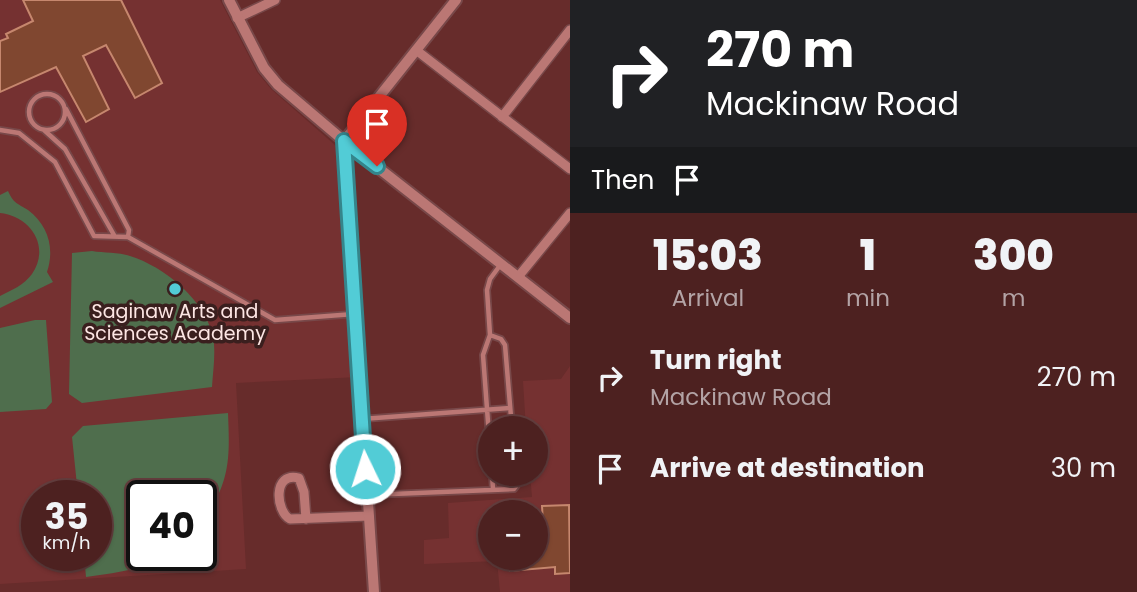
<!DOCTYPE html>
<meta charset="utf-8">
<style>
:root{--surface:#4d2120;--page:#572e2d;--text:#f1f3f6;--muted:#b3a3a5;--line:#643e3e}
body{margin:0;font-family:Poppins,sans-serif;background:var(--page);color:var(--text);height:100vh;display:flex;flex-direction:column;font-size:26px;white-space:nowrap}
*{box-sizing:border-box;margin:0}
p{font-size:23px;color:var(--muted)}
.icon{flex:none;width:38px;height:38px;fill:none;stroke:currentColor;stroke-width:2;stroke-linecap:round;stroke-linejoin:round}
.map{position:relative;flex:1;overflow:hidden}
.panel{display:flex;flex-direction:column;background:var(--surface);width:567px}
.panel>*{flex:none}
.guide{background:#202124;color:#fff;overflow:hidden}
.tools{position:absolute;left:478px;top:416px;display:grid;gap:14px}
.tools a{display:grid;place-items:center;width:70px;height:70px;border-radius:50%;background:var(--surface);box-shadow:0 2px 5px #0004,0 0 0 2px var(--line);font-size:35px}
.speed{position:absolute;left:21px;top:480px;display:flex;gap:14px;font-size:35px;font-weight:700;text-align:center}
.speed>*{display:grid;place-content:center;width:91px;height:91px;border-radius:50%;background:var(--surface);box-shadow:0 2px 5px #0004,0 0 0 2px var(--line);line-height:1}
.speed small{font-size:18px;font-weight:400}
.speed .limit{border:4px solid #111;border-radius:10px;background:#fff;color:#111}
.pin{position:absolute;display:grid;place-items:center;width:60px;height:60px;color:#fff;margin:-72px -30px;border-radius:50% 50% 50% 0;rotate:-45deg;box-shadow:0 0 7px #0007}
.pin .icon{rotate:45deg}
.me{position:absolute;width:77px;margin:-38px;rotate:356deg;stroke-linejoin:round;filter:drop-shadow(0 0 5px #0008)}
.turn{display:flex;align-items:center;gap:24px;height:147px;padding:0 21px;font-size:32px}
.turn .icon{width:91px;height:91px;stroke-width:2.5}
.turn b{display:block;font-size:49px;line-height:60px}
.then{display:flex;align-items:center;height:66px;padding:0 21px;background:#0003;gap:14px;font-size:26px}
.eta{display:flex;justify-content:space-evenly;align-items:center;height:119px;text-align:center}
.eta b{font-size:42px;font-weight:800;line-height:49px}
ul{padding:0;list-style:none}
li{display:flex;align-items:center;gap:21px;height:91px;padding:0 21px}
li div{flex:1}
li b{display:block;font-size:26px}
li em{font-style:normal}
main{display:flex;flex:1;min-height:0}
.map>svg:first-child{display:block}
.built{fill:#753131;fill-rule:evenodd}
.green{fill:#4f6e4d}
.building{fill:#804730;stroke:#c6876e;stroke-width:2}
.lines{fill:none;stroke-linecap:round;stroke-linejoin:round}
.service-casing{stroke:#784849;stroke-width:8}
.minor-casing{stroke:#784849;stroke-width:12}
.tertiary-casing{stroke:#784849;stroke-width:14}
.service{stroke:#bb7774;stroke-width:4.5}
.minor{stroke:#bb7774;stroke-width:9}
.tertiary{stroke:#bb7774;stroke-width:10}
.route-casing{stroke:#35858b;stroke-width:18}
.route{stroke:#52ccd6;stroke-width:12}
.poi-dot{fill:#52ccd6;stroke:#3a1f1e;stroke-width:2.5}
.labels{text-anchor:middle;stroke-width:7;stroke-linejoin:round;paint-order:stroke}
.poi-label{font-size:19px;fill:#fde6e4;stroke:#3a1f1e}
</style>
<main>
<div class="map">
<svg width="570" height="592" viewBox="0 0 570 592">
<rect width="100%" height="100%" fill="#672c2b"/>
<path class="built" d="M0 0H220L257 72 271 89 336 146 343 263 355 314 359 377 236 383 246 569 0 584ZM37 495H96V555H37ZM142 495H201V555H142Z
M570 366V592H500L497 561 424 564V540L449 538 448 503 532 497 530 474H536V429H526L523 381 561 379ZM490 513H536V558H490Z"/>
<path class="green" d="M8 191C14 204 17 203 28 210 48 225 55 248 47 272L53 282 0 308V296C12 290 24 285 32 274 51 246 30 216 0 213V195Z
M92 251C104 253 118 252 130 256 165 267 205 300 213 337 216 352 213 371 212 387L82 403 69 394 72 253Z
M35 320H46L52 402 46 409 0 412V328Z
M228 413C230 460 230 480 204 521L201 524V495H142V555H167C142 570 114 573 86 577L84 555H96V495H78L72 437 83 426Z"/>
<path class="building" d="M23 0H121L162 83 135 98 106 45 83 56 109 109 86 122 56 67 0 92V41L8 38 6 34 33 21Z
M569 505 570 573 555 574V567L510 571 509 558H536V523L543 522 542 506Z"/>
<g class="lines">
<g class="service-casing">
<path id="service" d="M29 112a18 18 0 1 1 36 0a18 18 0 1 1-36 0Z
M66 109 129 230 128 237
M0 130 19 133 55 162 94 236 128 237 275 320 354 314
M44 130 65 149 114 235
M490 335 501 339 505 345 512 429
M362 419 510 408
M490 449 483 355 490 335 487 290 490 279 501 264
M492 474 493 489
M368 495 514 489 517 485 516 474"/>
</g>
<g class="minor-casing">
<path id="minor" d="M237 18 275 0
M416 50 570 169
M502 117 570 30
M518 277 570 213
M306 519 304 492 299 478C272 471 276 512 290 519L369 516"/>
</g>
<g class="tertiary-casing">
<path id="tertiary" d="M229 0 264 68 278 85 344 141 570 318
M344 141 374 592
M344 141 456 0"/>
</g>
<use href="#service" class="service"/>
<use href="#minor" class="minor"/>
<use href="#tertiary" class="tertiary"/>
</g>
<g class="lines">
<g class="route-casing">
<path id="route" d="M365 469 344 141 377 166"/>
</g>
<use href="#route" class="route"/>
</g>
<circle class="poi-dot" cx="175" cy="289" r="7"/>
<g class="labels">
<g class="poi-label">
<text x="175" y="318">Saginaw Arts and<tspan x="175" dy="22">Sciences Academy</tspan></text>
</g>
</g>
</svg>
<div class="tools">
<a>+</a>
<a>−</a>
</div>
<div class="speed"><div>35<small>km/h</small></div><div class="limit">40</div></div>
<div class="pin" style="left:377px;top:166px;background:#d93025"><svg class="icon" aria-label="arrive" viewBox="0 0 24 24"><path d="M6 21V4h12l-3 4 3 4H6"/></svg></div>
<svg class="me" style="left:365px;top:469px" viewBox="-20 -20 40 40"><circle r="17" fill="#52ccd6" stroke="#fff" stroke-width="3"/><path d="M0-11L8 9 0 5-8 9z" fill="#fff"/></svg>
</div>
<section class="panel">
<div class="guide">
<div class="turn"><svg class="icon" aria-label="right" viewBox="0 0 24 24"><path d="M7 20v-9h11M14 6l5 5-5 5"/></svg><div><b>270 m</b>Mackinaw Road</div></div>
<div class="then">Then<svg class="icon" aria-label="arrive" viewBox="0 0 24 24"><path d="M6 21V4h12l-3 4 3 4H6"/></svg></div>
</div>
<div class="eta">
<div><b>15:03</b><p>Arrival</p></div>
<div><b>1</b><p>min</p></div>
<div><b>300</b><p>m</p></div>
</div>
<ul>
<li><svg class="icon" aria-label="right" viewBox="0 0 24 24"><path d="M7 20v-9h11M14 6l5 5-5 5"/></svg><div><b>Turn right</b><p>Mackinaw Road</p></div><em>270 m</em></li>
<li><svg class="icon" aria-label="arrive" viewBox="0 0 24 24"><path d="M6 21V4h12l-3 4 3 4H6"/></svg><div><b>Arrive at destination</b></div><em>30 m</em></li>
</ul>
</section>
</main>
